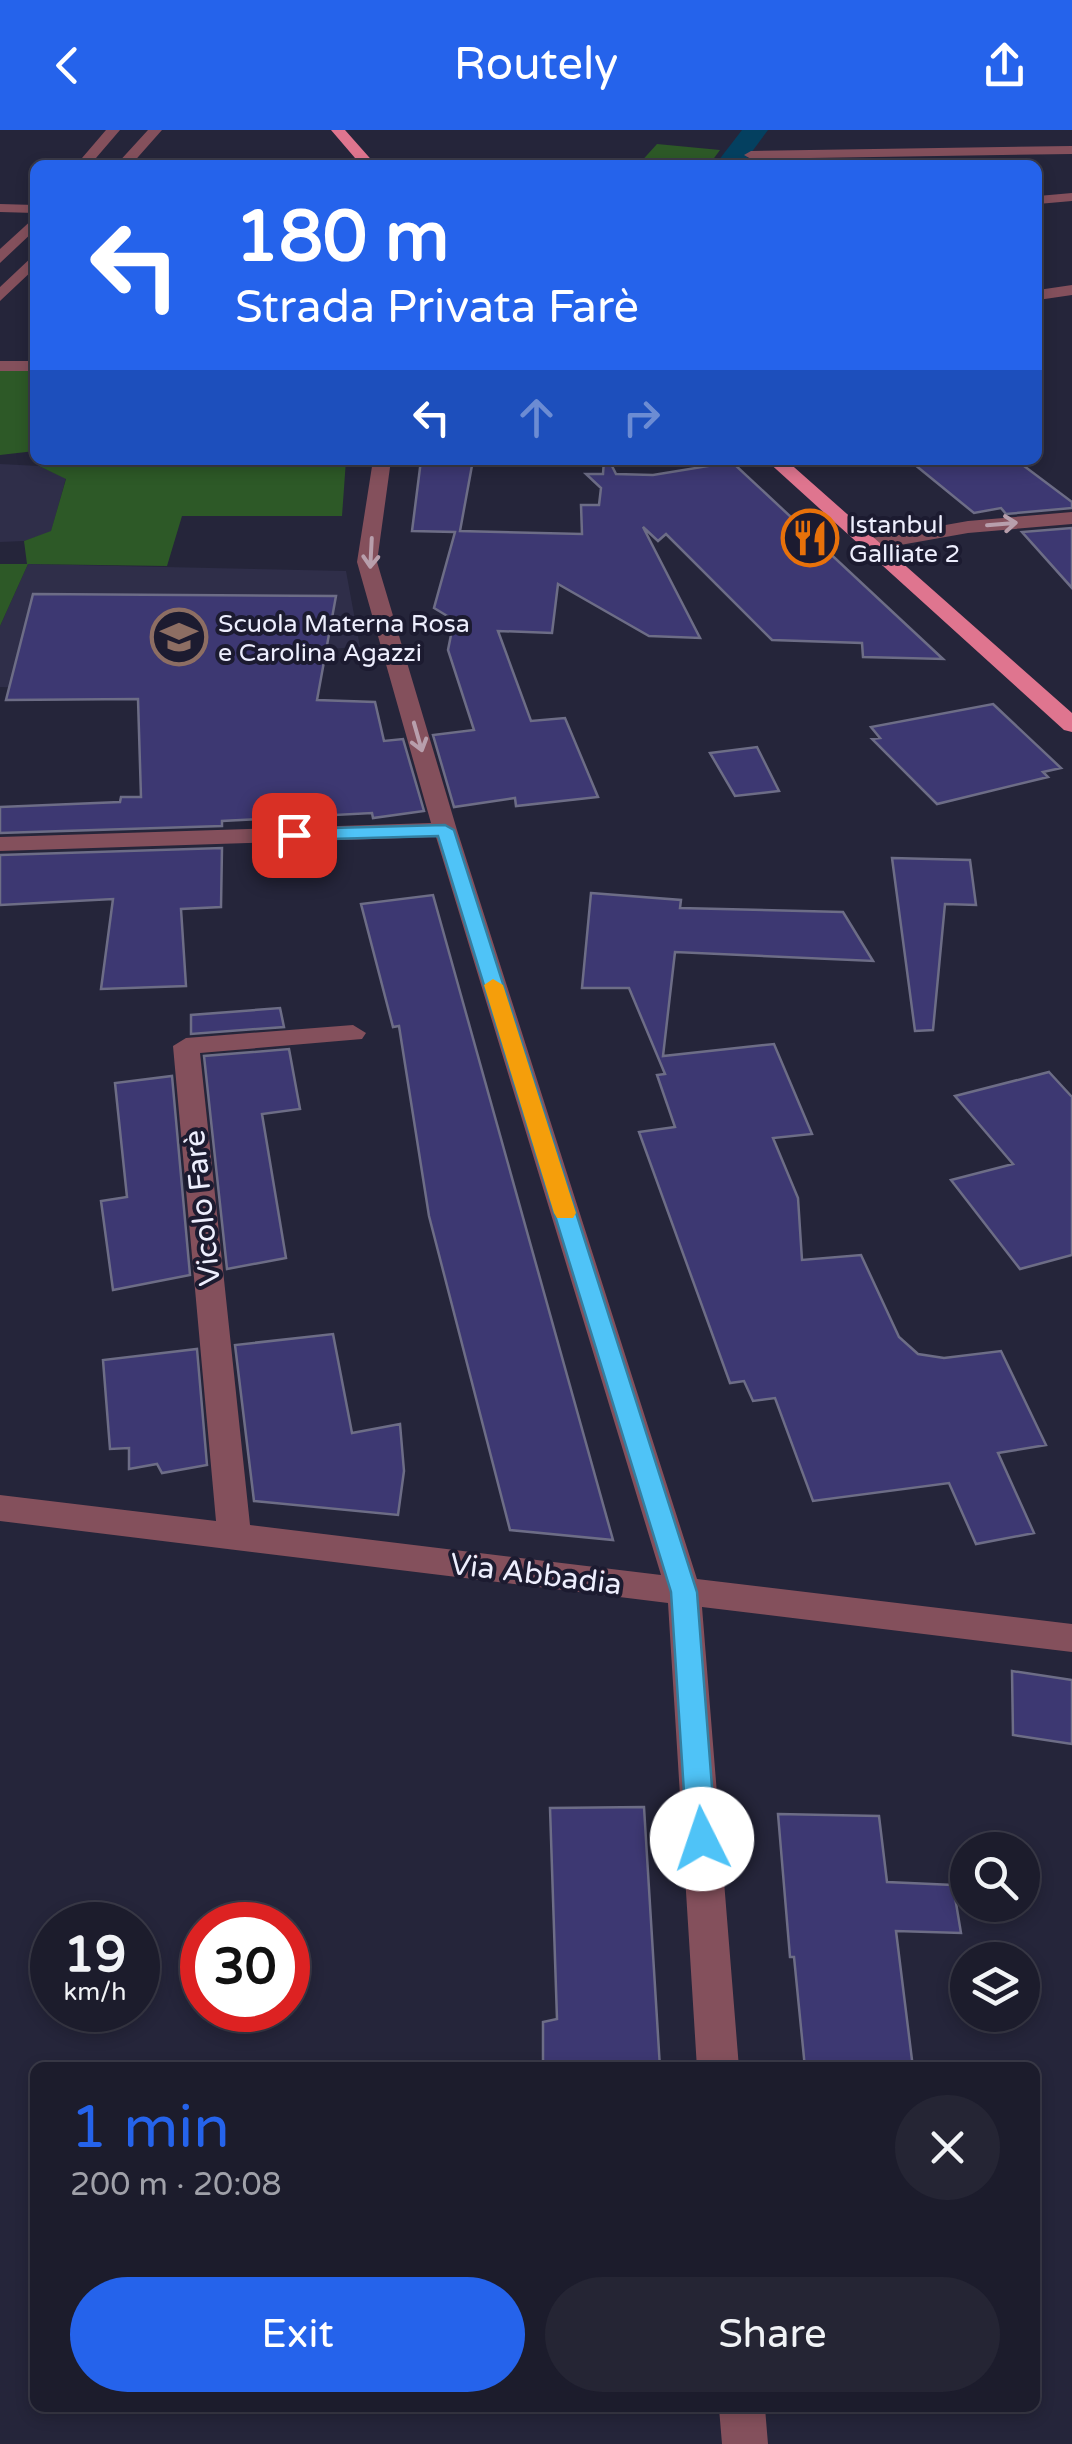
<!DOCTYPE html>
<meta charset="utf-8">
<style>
:root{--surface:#1c1c2c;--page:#252534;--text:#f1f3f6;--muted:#a0a1a9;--line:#3a3a48;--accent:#2563eb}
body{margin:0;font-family:"Varela Round",sans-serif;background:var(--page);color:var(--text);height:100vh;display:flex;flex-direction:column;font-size:38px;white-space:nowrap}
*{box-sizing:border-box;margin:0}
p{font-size:32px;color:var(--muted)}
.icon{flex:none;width:55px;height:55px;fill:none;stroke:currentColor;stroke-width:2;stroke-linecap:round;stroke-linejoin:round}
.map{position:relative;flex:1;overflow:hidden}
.panel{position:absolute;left:30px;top:1932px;width:1010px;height:350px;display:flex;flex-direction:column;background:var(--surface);border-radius:15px;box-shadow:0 5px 15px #0003,0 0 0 2px var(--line)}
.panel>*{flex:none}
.top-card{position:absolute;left:30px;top:30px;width:1012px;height:305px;border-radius:15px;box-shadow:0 5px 15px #0003,0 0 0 2px var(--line);background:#2563eb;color:#fff;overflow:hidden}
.tools{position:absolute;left:950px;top:1702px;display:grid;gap:20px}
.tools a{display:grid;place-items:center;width:90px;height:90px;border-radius:50%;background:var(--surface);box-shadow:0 5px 15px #0003,0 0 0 2px var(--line);font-size:50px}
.speed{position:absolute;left:30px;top:1772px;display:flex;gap:20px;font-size:50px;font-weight:700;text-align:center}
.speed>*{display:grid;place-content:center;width:130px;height:130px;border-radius:50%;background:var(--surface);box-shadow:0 5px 15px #0003,0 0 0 2px var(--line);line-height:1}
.speed small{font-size:25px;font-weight:400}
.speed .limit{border:15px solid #d22;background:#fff;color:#111}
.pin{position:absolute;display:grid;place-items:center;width:85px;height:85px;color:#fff;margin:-42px;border-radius:20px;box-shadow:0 5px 15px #0006}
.me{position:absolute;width:110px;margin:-55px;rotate:356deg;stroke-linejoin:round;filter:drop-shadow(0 0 8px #0008)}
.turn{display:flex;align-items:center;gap:35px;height:210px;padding:0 40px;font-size:45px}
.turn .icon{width:130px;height:130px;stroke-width:2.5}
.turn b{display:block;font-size:70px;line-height:85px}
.lanes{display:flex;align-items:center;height:95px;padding:0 40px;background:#0003;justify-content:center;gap:50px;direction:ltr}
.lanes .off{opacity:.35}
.round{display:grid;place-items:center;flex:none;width:105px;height:105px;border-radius:52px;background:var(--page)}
.head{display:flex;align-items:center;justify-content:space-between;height:170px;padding:0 40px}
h1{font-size:60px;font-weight:600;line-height:75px;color:var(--accent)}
.action{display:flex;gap:20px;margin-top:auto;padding:20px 40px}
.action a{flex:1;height:115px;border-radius:60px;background:var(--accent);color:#fff;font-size:40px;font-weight:600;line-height:115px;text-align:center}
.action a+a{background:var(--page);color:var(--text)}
header{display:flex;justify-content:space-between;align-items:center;height:130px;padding:0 40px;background:var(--accent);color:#fff;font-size:45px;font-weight:600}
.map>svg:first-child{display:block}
.built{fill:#2f2e49}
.green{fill:#2d5927}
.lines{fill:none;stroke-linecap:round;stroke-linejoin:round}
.canal{fill:#044060;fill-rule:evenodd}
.building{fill:#3d3872;stroke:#6d6d86;stroke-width:2.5}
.minor{fill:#84505c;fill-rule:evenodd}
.major{fill:#df758f;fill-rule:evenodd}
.oneway{stroke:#b89fac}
.route{fill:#4fc3f7;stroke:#337fa1;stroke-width:2.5}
.slow{fill:#f59e0b}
.labels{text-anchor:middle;stroke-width:8;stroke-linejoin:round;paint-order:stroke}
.far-poi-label{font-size:25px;fill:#edeefd;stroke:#1c1b30;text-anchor:start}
.street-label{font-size:30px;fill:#edeefd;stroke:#1c1b30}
</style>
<header><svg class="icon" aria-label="back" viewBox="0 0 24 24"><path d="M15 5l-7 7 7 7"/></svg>Routely<svg class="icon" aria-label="share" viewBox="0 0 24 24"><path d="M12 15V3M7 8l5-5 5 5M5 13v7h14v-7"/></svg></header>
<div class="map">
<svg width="1072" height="2314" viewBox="0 0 1072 2314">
<rect width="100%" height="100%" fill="#25253a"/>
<path class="built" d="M0 334 39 336 66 348 51 402 24 411 0 412Z
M28 434 346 441 360 517 327 519 315 566 0 557V496Z"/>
<path class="green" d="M657 14 720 20 709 35H638Z
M0 239H35V321L0 325Z
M59 330H346L342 386H182L167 436 28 434 0 496V434H27L24 411 51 401 66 349 39 336Z"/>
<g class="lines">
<path class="canal" d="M742 0H768L742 35H715Z"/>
</g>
<path class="building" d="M421 330H473L460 401 582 404 581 375H599L601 358 586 344H603L604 330H609L616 344 653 345 732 332 943 529 863 527 862 513 772 510 666 404 658 411 643 397 700 508 649 506 558 454 552 503 498 501 531 591 565 588 598 667 516 676 515 668 454 677 433 605 474 600 448 520 454 490 434 478 455 402 412 401Z
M909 330H1016L1072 372V378L1006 384 1001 378 974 383Z
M1072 398V458L1022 402Z
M33 464 336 466 317 570 375 572 384 611 403 609 424 681 373 688 372 683 222 691V696L0 703V677L120 672 121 667H141L138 569 6 570Z
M993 574 1061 638 1043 642 1048 647 937 674 872 609 880 608 871 597Z
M757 617 779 661 735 666 710 623Z
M222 718 221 777 181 779 186 856 101 859 113 769 0 775V725Z
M892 728 970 730 976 775 945 774 933 900 915 901Z
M591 763 681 770 680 778 843 782 873 831 675 822 663 926 774 914 812 1004 773 1008 798 1068 802 1130 861 1125 899 1207 918 1224 944 1228 1001 1221 1046 1315 998 1323 1034 1403 976 1414 949 1353 813 1371 775 1268 753 1271 744 1251 730 1253 639 1002 675 997 657 945 665 944 629 858H582Z
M433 765 613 1410 510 1400 429 1086 399 896 393 897 361 774Z
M280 878 284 897 191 904V885Z
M289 919 300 979 262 984 286 1128 227 1139 204 926Z
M1049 942 1072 967V1125L1020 1139 951 1050 1013 1034 955 966Z
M172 946 190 1145 113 1160 101 1071 127 1067 115 953Z
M333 1204 352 1303 400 1294 404 1341 398 1385 254 1371 235 1215Z
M197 1219 207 1335 162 1343 157 1334 129 1339V1318L110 1319 103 1230Z
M1012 1541 1072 1550V1614L1013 1605Z
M644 1677 660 1938H543V1892L557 1889 550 1678Z
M778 1684 879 1686 887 1752 953 1755 961 1803 896 1801 913 1938H805L794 1827H790Z"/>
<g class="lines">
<path class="minor" d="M106 0H120L90 35H76Z
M148 0H162L131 35H116Z
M1072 16V24L751 29 744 25 751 21Z
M1072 63V71L1038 74V66Z
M0 74 35 75V83L0 82Z
M35 87V100L0 133V119Z
M35 124V138L0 171V157Z
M1072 155V165L1038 170V160Z
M0 231H35V241H0Z
M373 330H391L377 432 457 700 697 1449 1072 1494V1522L702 1477 739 1938H697L668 1473 0 1391V1365L216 1391 173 916 186 908 353 895 366 903 362 909 200 923 250 1395 661 1445 436 707 0 721V707L431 693 357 432Z
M1072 382V394L968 403 872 420 862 414 872 408 968 391Z
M719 2278H765L768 2314H722Z"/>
<path class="major" d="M331 0H345L376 35H361Z
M766 330H786L1072 583V602L1064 600Z"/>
</g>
<defs><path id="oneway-shaft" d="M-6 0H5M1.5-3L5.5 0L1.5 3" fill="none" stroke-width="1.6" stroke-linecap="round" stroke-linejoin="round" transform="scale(2.5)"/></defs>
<g class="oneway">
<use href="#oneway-shaft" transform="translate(1002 394) rotate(-5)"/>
<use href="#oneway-shaft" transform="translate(371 423) rotate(93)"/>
<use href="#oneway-shaft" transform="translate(418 607) rotate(74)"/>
</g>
<path class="route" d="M445 695 454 700 697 1462 716 1709 712 1718 702 1721 692 1718 687 1709 671 1462 438 706 294 710 285 705 294 699Z"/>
<path class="slow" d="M493 849 503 855 576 1083 573 1088H557L554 1083 484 855Z"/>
<defs>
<g id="restaurant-ring" transform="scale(2.875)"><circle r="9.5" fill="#1c1b30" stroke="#e8710a" stroke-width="1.5"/><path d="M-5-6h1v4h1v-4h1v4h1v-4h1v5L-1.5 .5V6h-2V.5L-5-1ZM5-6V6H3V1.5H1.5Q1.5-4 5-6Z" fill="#e8710a"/></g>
<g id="school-ring" transform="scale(2.875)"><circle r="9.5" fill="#1c1b30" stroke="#8d6e63" stroke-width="1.5"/><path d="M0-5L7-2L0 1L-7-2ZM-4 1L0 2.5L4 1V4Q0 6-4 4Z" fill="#8d6e63"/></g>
</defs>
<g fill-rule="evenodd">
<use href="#restaurant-ring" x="810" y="408"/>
<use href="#school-ring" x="179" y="507"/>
</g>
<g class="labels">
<g class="far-poi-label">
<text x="849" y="403">Istanbul<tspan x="849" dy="29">Galliate 2</tspan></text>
<text x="218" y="502">Scuola Materna Rosa<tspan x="218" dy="29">e Carolina Agazzi</tspan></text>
</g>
<g class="street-label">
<text transform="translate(202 1078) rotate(-96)" y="10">Vicolo Farè</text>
<text transform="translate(536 1444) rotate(7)" y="10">Via Abbadia</text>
</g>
</g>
</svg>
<div class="tools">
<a><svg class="icon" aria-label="search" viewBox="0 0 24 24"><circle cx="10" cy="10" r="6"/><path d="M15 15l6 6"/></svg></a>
<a><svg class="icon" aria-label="layers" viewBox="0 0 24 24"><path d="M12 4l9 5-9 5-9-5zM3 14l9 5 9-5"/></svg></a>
</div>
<div class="speed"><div>19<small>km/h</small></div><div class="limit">30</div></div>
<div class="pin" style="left:294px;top:705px;background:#d93025"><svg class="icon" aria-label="arrive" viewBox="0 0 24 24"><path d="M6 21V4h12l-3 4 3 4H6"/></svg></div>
<svg class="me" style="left:702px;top:1709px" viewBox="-20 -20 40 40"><circle r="19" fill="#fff"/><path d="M0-13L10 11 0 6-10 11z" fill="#4fc3f7"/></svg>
<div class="top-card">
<div class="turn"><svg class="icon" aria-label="left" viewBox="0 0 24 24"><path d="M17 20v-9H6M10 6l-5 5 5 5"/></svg><div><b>180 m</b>Strada Privata Farè</div></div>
<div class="lanes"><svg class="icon" aria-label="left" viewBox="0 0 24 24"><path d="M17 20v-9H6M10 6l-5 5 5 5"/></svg><svg class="icon off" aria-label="ahead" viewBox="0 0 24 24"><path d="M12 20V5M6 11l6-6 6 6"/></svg><svg class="icon off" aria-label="right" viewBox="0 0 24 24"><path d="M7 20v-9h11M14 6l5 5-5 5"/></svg></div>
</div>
<section class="panel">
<div class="head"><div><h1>1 min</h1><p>200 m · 20:08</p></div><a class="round"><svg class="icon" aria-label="close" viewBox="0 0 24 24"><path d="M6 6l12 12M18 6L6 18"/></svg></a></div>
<div class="action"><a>Exit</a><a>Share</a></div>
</section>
</div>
